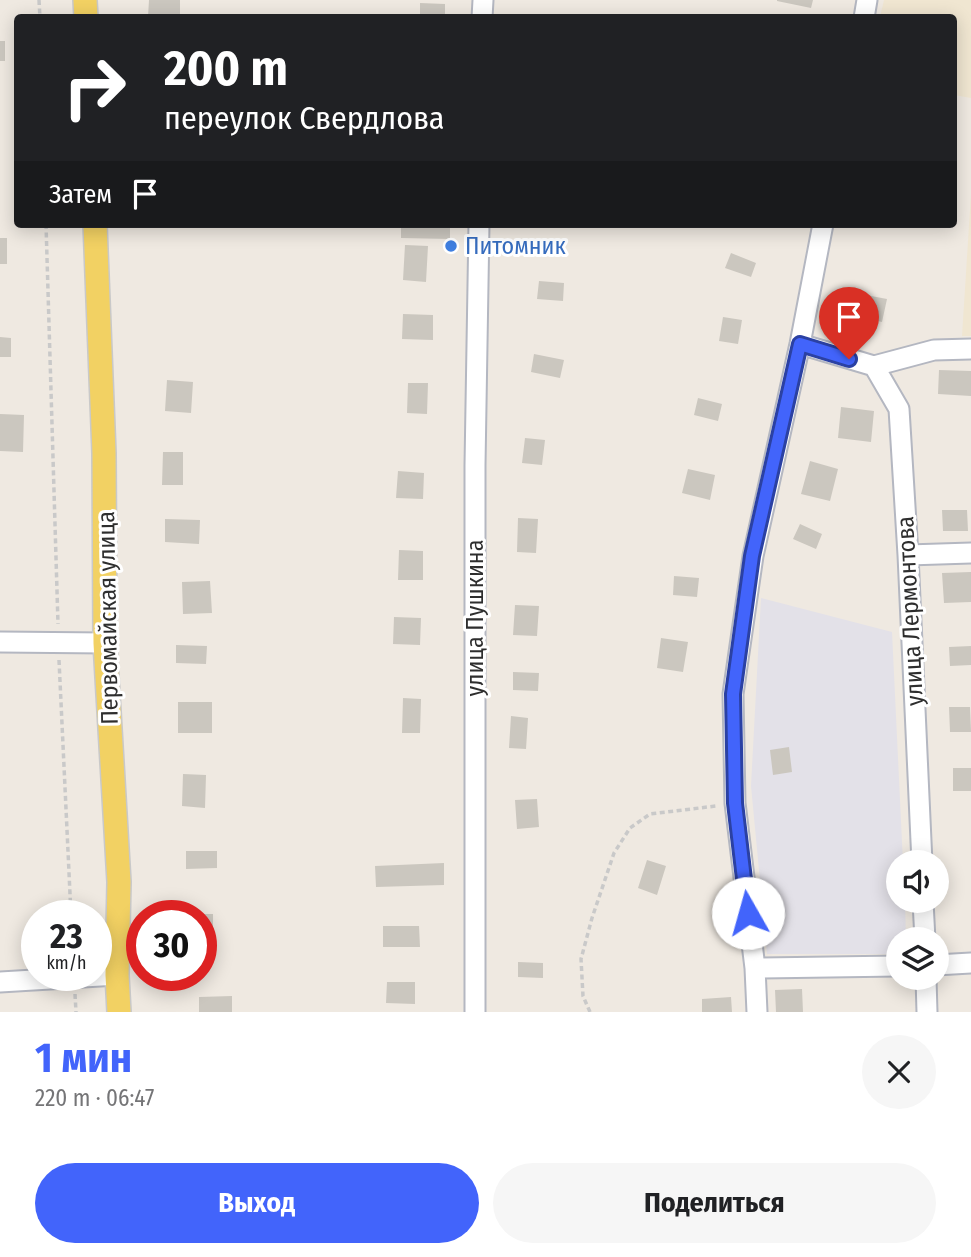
<!DOCTYPE html>
<html lang="ru">
<meta charset="utf-8">
<style>
:root{--surface:#fff;--page:#f6f6f6;--text:#202124;--muted:#757577;--accent:#4264fb}
body{margin:0;font-family:"Fira Sans Condensed",sans-serif;background:var(--page);color:var(--text);height:100vh;display:flex;flex-direction:column;font-size:26px;white-space:nowrap}
*{box-sizing:border-box;margin:0}
p{font-size:23px;color:var(--muted)}
.icon{flex:none;width:38px;height:38px;fill:none;stroke:currentColor;stroke-width:2;stroke-linecap:round;stroke-linejoin:round}
.map{position:relative;height:1012px;overflow:hidden}
.side{display:flex;flex-direction:column;background:var(--surface);flex:1}
.side>*{flex:none}
.hud{position:absolute;left:14px;top:14px;width:943px;height:214px;border-radius:7px;box-shadow:0 4px 18px #0003;background:#202124;color:#fff;overflow:hidden}
.tools{position:absolute;left:886px;top:850px;display:grid;gap:14px}
.tools a{display:grid;place-items:center;width:63px;height:63px;border-radius:50%;background:var(--surface);box-shadow:0 4px 18px #0003;font-size:35px}
.speed{position:absolute;left:21px;top:900px;display:flex;gap:14px;font-size:35px;font-weight:700;text-align:center}
.speed>*{display:grid;place-content:center;width:91px;height:91px;border-radius:50%;background:var(--surface);box-shadow:0 4px 18px #0003;line-height:1}
.speed small{font-size:18px;font-weight:400}
.speed .limit{border:10px solid #d22;background:#fff;color:#111}
.pin{position:absolute;display:grid;place-items:center;width:60px;height:60px;color:#fff;margin:-72px -30px;border-radius:50% 50% 50% 0;rotate:-45deg;box-shadow:0 0 7px #0007}
.pin .icon{rotate:45deg}
.me{position:absolute;width:77px;margin:-38px;rotate:353deg;stroke-linejoin:round;filter:drop-shadow(0 0 5px #0008)}
.turn{display:flex;align-items:center;gap:24px;height:147px;padding:0 35px;font-size:32px}
.turn .icon{width:91px;height:91px;stroke-width:2.5}
.turn b{display:block;font-size:49px;line-height:60px}
.then{display:flex;align-items:center;height:66px;padding:0 35px;background:#0003;gap:14px;font-size:26px}
.round{display:grid;place-items:center;flex:none;width:74px;height:74px;border-radius:37px;background:var(--page)}
.headline{display:flex;align-items:center;justify-content:space-between;height:119px;padding:0 35px}
h1{font-size:42px;font-weight:700;line-height:52px;color:var(--accent)}
.cta{display:flex;gap:14px;margin-top:auto;padding:14px 35px}
.cta a{flex:1;height:80px;border-radius:42px;background:var(--accent);color:#fff;font-size:28px;font-weight:700;line-height:80px;text-align:center}
.cta a+a{background:var(--page);color:var(--text)}
.map>svg:first-child{display:block}
.industrial{fill:#e3e1e8}
.education{fill:#f0e6d1}
.building{fill:#cbc7bf}
.lines{fill:none;stroke-linecap:round;stroke-linejoin:round}
.minor-casing{stroke:#b4b7c1;stroke-width:23}
.major-casing{stroke:#c9c9c9;stroke-width:26}
.path{stroke:#c9c9c9;stroke-width:3.5;stroke-dasharray:5 3.5;stroke-linecap:butt}
.minor{stroke:#fff;stroke-width:19}
.major{stroke:#f2d163;stroke-width:23}
.route-casing{stroke:#2b41a3;stroke-width:18}
.route{stroke:#4264fb;stroke-width:12}
.shop-dot{fill:#3f7fe0;stroke:#fff;stroke-width:2.5}
.labels{text-anchor:middle;stroke-width:6;stroke-linejoin:round;paint-order:stroke}
.shop-label{font-size:24px;fill:#366cbe;stroke:#fff;text-anchor:start}
.street-label{font-size:24px;fill:#2e2e2e;stroke:#fff}
</style>
<div class="map">
<svg width="971" height="1012" viewBox="0 0 971 1012">
<rect width="100%" height="100%" fill="#efe9e1"/>
<path class="industrial" d="M761 598 892 632 903 863H898V901H905L906 940H898V954H767L751 786Z"/>
<path class="education" d="M884 0H971V98L954 95V18L880 17Z
M971 194V336H962Z"/>
<path class="building" d="M149 0H180V17H148Z
M777 0H813L811 8 777 1Z
M420 3 445 4V18H420Z
M0 41H5V61H0Z
M401 224H450V239L401 238Z
M0 238H7V264H0Z
M405 245 428 246 426 282 403 280Z
M731 253 756 263 751 277 725 268Z
M539 281 564 283 563 301 537 299Z
M850 292 887 299 882 322 845 314Z
M403 314 433 315V340L402 339Z
M723 317 742 320 738 344 719 341Z
M0 337 11 338V357H0Z
M534 354 564 360 560 378 531 372Z
M939 370 971 371V396L938 394Z
M167 380 193 382 191 413 165 411Z
M408 383H428L427 414 407 413Z
M698 398 722 404 718 421 694 415Z
M841 407 874 411 871 442 838 438Z
M0 414 24 415 23 452 0 451Z
M525 438 545 440 542 465 522 463Z
M163 452H183V485H162Z
M810 461 838 469 830 501 801 494Z
M688 469 715 475 710 500 682 493Z
M398 471 424 473 423 499 396 498Z
M942 510H967L968 531H943Z
M518 518 538 519 536 553 517 552Z
M165 519 200 520 199 544 165 542Z
M800 524 822 534 816 549 793 539Z
M399 550 423 551V580H398Z
M971 572V602L944 603 942 573Z
M674 576 699 578 697 597 673 595Z
M210 581 212 613 183 614 182 582Z
M515 605 539 606 537 636 513 635Z
M394 617 421 618 420 645 393 644Z
M661 638 688 642 683 672 657 668Z
M176 645 207 646 206 664 176 663Z
M971 646V665L950 666 949 647Z
M513 672 539 673 538 691 513 690Z
M403 698 421 699 420 733H402Z
M178 702H212V733H178Z
M949 707H970L971 732H950Z
M511 716 528 718 526 749 509 748Z
M789 747 792 772 773 775 770 750Z
M953 768H971V791H953Z
M183 774 206 775 205 808 182 806Z
M537 799 539 827 517 829 515 800Z
M186 851H217V868L186 869Z
M647 860 666 866 657 895 638 888Z
M444 863V885L376 887 375 866Z
M201 914H213V946H201Z
M383 926H419L420 947H383Z
M518 962 543 963V978L518 977Z
M387 982H415V1004L386 1003Z
M802 989 803 1012H776L775 990Z
M232 996V1012H199V997Z
M731 997 732 1012H702V999Z"/>
<g class="lines">
<g class="minor-casing">
<path id="minor" d="M482 18 483 0
M864 18 867 0
M800 344 874 366 934 350 971 349
M874 366 899 409 908 555 922 863
M908 555 971 553
M0 642 105 643
M923 901 925 940
M936 965 971 963
M755 968 898 966
M926 978 927 1012
M0 982 117 975
M475 1012V465L479 224
M757 1012 755 968 735 803 733 694 753 556 800 344 823 224"/>
</g>
<g class="major-casing">
<path id="major" d="M85 0 86 18
M95 224 104 453 105 643 119 882 117 975 119 1012"/>
</g>
<path class="path" d="M39 0 40 18
M46 224 58 624
M59 660 71 915
M75 994 76 1012
M590 1012 583 996 581 959 592 918 614 853 630 828 650 814 716 806"/>
<use href="#minor" class="minor"/>
<use href="#major" class="major"/>
</g>
<g class="lines">
<g class="route-casing">
<path id="route" d="M748 913 735 803 733 694 752 556 800 344 849 359"/>
</g>
<use href="#route" class="route"/>
</g>
<circle class="shop-dot" cx="451" cy="246" r="7"/>
<g class="labels">
<g class="shop-label">
<text x="465" y="254">Питомник</text>
</g>
<g class="street-label">
<text transform="translate(910 611) rotate(-93)" y="8">улица Лермонтова</text>
<text transform="translate(108 618) rotate(-91)" y="8">Первомайская улица</text>
<text transform="translate(475 618) rotate(-90)" y="8">улица Пушкина</text>
</g>
</g>
</svg>
<div class="tools">
<a><svg class="icon" aria-label="sound" viewBox="0 0 24 24"><path d="M4 9h4l5-4v14l-5-4H4zM17 9q2 3 0 6"/></svg></a>
<a><svg class="icon" aria-label="layers" viewBox="0 0 24 24"><path d="M12 4l9 5-9 5-9-5zM3 14l9 5 9-5"/></svg></a>
</div>
<div class="speed"><div>23<small>km/h</small></div><div class="limit">30</div></div>
<div class="pin" style="left:849px;top:359px;background:#d93025"><svg class="icon" aria-label="arrive" viewBox="0 0 24 24"><path d="M6 21V4h12l-3 4 3 4H6"/></svg></div>
<svg class="me" style="left:748px;top:913px" viewBox="-20 -20 40 40"><circle r="19" fill="#fff"/><path d="M0-13L10 11 0 6-10 11z" fill="#4264fb"/></svg>
<div class="hud">
<div class="turn"><svg class="icon" aria-label="right" viewBox="0 0 24 24"><path d="M7 20v-9h11M14 6l5 5-5 5"/></svg><div><b>200 m</b>переулок Свердлова</div></div>
<div class="then">Затем<svg class="icon" aria-label="arrive" viewBox="0 0 24 24"><path d="M6 21V4h12l-3 4 3 4H6"/></svg></div>
</div>
</div>
<section class="side">
<div class="headline"><div><h1>1 мин</h1><p>220 m · 06:47</p></div><a class="round"><svg class="icon" aria-label="close" viewBox="0 0 24 24"><path d="M6 6l12 12M18 6L6 18"/></svg></a></div>
<div class="cta"><a>Выход</a><a>Поделиться</a></div>
</section>
